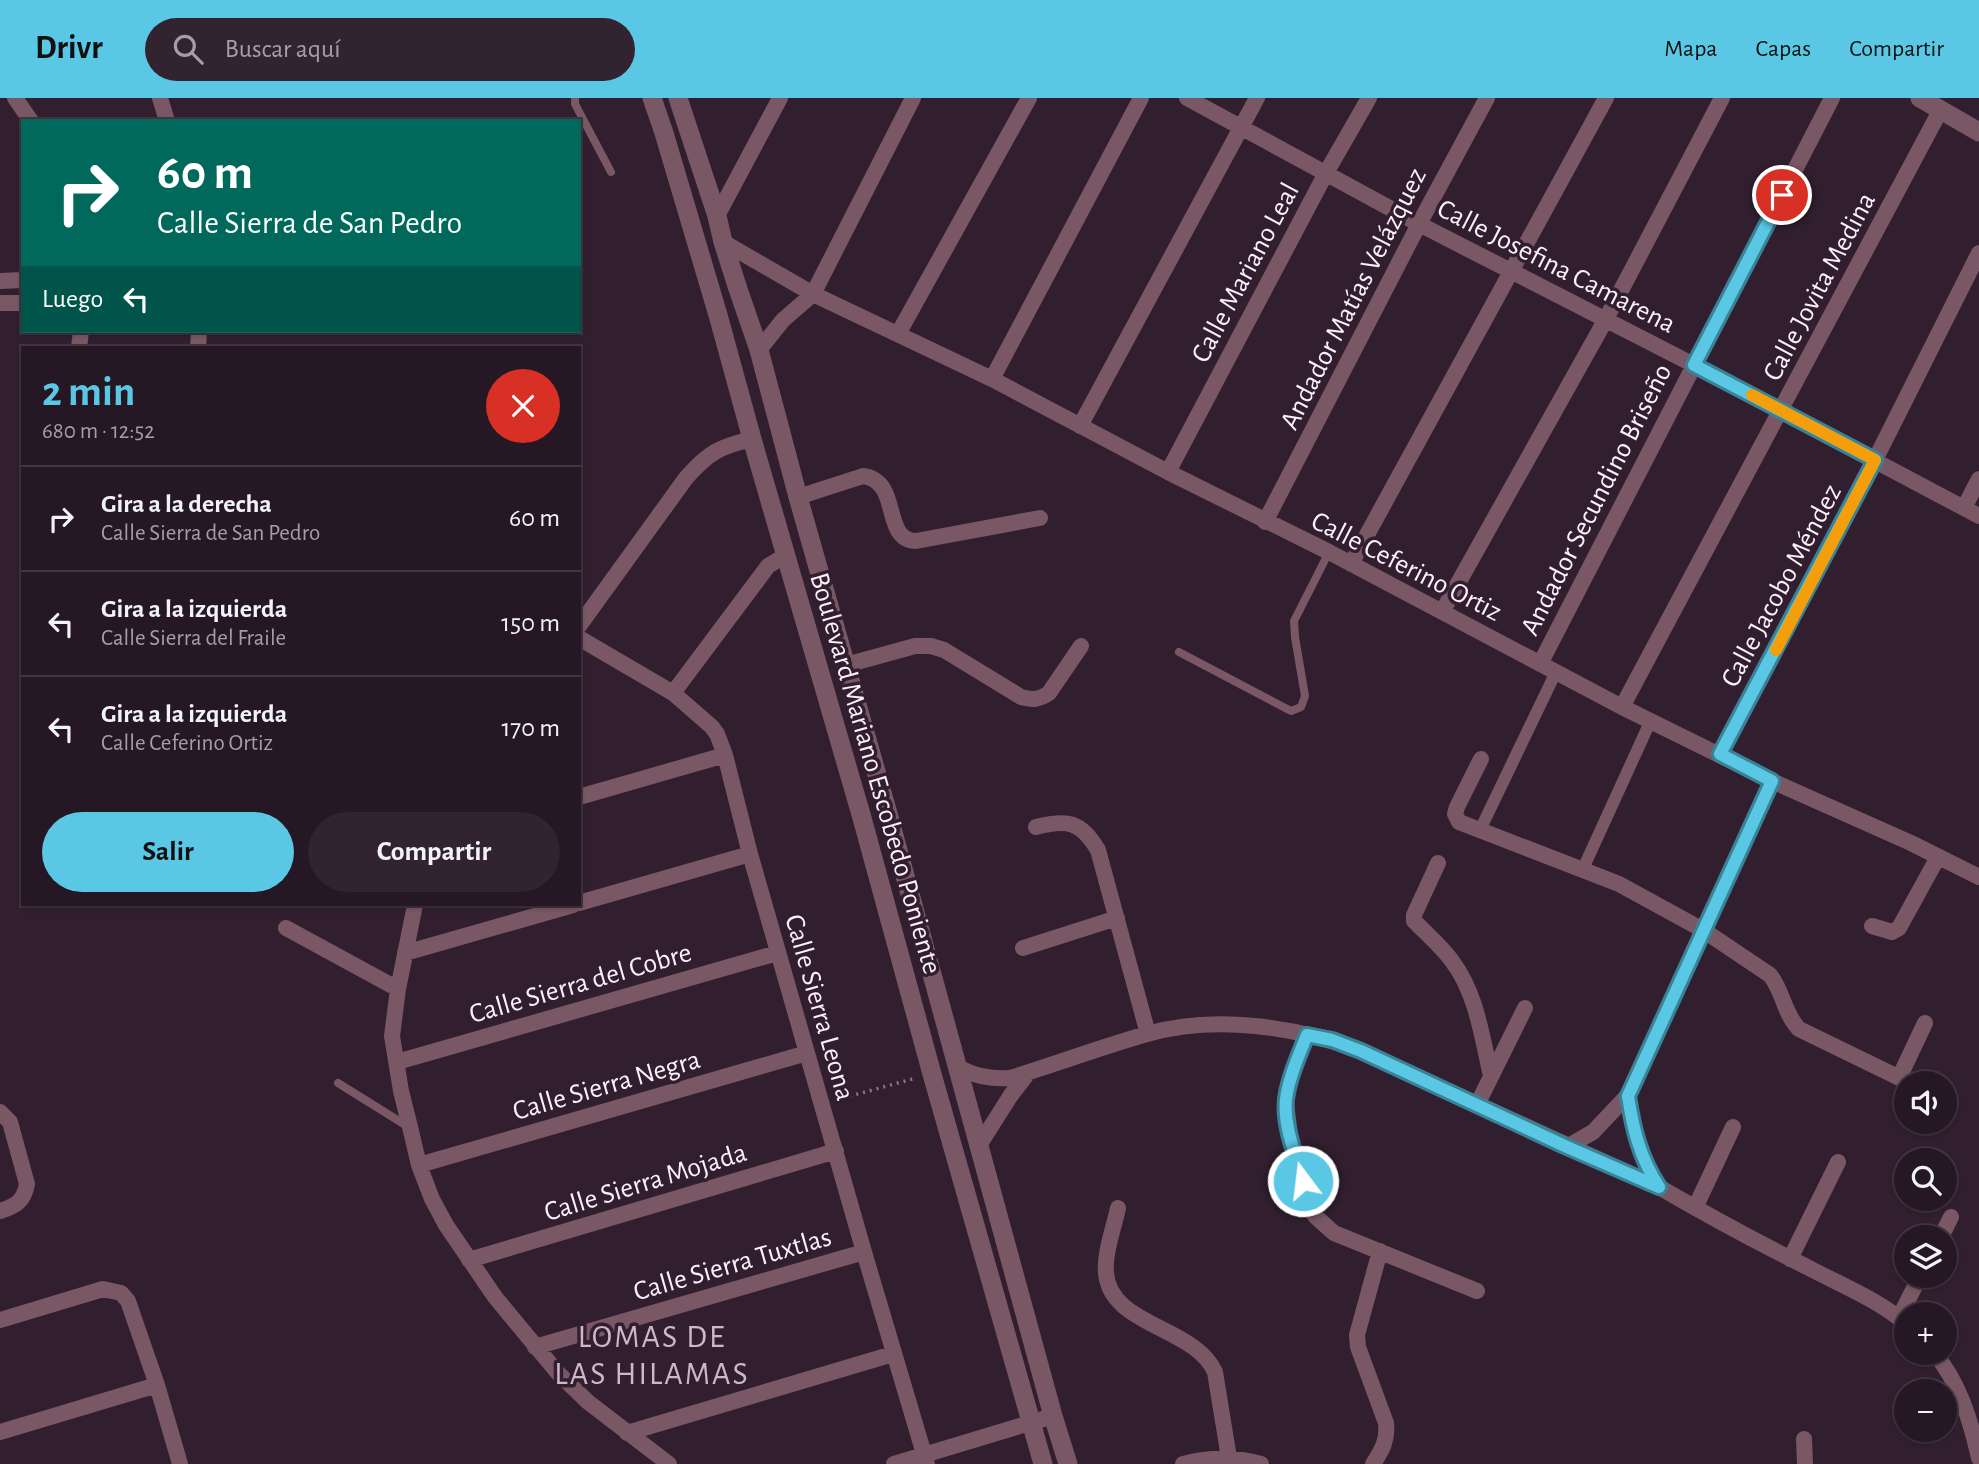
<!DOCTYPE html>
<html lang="es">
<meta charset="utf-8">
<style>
:root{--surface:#251723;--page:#312430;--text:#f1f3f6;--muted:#a39fa6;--line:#423641;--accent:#5ac8e5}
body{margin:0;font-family:"Alegreya Sans",sans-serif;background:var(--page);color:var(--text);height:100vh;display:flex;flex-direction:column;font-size:26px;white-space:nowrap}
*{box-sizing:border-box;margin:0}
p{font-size:23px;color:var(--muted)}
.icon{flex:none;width:38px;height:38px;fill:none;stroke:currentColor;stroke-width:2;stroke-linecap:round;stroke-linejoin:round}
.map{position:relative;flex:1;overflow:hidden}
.sheet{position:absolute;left:21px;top:248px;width:560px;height:560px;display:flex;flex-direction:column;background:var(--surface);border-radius:0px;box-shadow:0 2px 5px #0004,0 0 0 2px var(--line)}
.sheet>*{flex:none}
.guide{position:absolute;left:21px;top:21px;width:560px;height:214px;border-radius:0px;box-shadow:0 2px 5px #0004,0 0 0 2px var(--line);background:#00695c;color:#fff;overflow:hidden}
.buttons{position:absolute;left:1894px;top:973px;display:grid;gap:14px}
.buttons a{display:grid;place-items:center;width:63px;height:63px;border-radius:50%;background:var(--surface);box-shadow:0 2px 5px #0004,0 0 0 2px var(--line);font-size:35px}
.pin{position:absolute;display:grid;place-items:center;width:60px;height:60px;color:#fff;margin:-30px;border:4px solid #fff;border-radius:50%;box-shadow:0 2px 7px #0007}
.me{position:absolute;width:77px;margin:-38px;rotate:345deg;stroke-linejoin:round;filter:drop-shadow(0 0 5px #0008)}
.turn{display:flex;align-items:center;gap:24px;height:147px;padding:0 21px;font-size:32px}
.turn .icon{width:91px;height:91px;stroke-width:2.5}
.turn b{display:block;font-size:49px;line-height:60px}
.then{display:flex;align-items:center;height:66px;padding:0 21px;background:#0003;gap:14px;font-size:26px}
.round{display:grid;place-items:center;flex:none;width:74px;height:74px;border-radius:37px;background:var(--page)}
.overview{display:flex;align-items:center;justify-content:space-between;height:119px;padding:0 21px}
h1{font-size:42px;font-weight:700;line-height:52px;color:var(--accent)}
.action{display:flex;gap:14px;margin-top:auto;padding:14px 21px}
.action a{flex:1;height:80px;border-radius:42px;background:var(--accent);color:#111;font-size:28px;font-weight:700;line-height:80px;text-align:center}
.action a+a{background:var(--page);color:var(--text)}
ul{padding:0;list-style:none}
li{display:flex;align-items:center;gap:21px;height:105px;padding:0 21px;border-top:2px solid var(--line)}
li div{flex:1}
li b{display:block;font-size:26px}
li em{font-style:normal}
header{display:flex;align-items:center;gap:42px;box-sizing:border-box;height:98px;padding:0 35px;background:var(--accent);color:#111}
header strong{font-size:33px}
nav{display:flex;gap:38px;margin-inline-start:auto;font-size:24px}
.search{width:490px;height:63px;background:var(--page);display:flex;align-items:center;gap:18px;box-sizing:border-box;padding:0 24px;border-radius:38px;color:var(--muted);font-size:26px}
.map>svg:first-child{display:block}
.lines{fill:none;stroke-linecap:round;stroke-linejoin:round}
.path{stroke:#887886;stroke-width:3.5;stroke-dasharray:2 5;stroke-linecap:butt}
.service{stroke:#7a5765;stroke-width:8}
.pedestrian{stroke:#7a5765;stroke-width:12}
.minor{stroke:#7a5765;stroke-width:16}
.tertiary{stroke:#7a5765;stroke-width:19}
.route-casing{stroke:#3a8295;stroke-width:18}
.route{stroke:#5ac8e5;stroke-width:12}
.slow{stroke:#f59e0b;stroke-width:12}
.labels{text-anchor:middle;stroke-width:7;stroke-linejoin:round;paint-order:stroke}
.street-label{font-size:28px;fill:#fdf0fb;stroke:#311f2f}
.quarter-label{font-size:32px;letter-spacing:2px;fill:#ceb6cb;stroke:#311f2f}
</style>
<header>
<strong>Drivr</strong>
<div class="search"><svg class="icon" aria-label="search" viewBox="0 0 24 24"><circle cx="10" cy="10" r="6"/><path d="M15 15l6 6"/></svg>Buscar aquí</div>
<nav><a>Mapa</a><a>Capas</a><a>Compartir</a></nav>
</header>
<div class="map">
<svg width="1979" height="1366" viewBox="0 0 1979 1366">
<rect width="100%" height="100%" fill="#311f2f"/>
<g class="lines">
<path class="path" d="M836 1002 916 980"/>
<path class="service" d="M575 0V6L611 74
M1179 554 1291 613 1301 609 1305 598 1295 539 1294 523 1329 454
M338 985 407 1028"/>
<path class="pedestrian" d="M1480 732 1556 574
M1582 773 1651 622"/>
<path class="minor" d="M15 0 31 23
M160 0 167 23
M1187 0 1419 126 1694 267 1979 418
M717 118 780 0
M723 144 813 196 992 281 1168 374 1329 454 1622 609 1772 683 1911 745 1979 779
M0 183 23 182
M0 205H23
M898 236 1029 0
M79 250 81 233
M198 250 199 233
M759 252 783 222 813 196 913 0
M992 281 1141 0
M1080 328 1257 0
M1168 374 1326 75 1369 0
M798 399 863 378C902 383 881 442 916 443L1040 420
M1964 410 1979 381
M1265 424 1419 126 1487 0
M1351 466 1606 0
M1442 514 1606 221 1722 0
M579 528 686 380C709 354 719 349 752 341
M579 540 673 595 712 629 717 636 725 657 750 756 864 1154 927 1366
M1540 566 1832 0
M846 567 915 548H931L944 552 1021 599C1032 602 1039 602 1049 595L1081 548
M673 595 768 468 786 457
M1622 609 1940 13
M1720 656 1875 362 1979 155
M1481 661 1457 709 1455 716 1459 724 1619 786 1703 832 1770 877C1783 893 1784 916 1799 931L1910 985
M579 699 725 657
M1036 729C1067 721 1081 723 1098 752L1148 936
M1438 765 1414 817V823C1427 836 1442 849 1452 863 1477 896 1482 940 1491 978
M579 805 750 756
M415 807 398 891 392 938 401 993 410 1029 419 1067 432 1101 446 1127 495 1199 558 1275 588 1304 669 1366
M1872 828 1892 834 1899 830 1938 759
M286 830 398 891
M1023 850 1117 820
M405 855 573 807
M1307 937 1288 988 1286 1004 1290 1038 1309 1106 1315 1118 1334 1135 1477 1193
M397 964 777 855
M956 968C974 978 989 981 1010 980 1056 966 1101 949 1147 936 1216 917 1295 928 1361 953L1659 1089C1707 1117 1757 1144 1807 1169 1839 1186 1879 1202 1906 1226
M1899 980 1925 925
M1628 997C1633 1031 1640 1060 1659 1089
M1477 1007 1525 910
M0 1014 10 1024 27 1086C24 1103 16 1108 0 1113
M978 1049 1011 997 1028 975
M1567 1049 1593 1034 1628 997 1772 683
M419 1067 807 955
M1118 1110C1114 1129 1104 1156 1106 1175 1110 1228 1194 1228 1215 1274L1229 1360
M1695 1110 1733 1029
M1941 1139 1951 1119
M1790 1161 1838 1064
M469 1162 836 1053
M1899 1220 1920 1178
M0 1222 103 1191 121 1195 128 1203 157 1287 180 1366
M535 1249 864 1154
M1934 1255C1959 1283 1971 1324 1979 1360
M0 1334 157 1287
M627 1335 893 1256
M1804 1341 1805 1366
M894 1366 1053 1318
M1183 1366C1210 1359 1235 1359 1261 1366
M1373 1366C1382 1352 1388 1342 1386 1325L1358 1249 1357 1237 1380 1153"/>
<path class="tertiary" d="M652 0 664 35 718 217 752 341 862 720 932 976 1043 1366
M678 0 717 118 723 144 738 191 759 252 798 399 887 712 1053 1318 1068 1366
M1920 0 1979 34"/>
</g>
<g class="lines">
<g class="route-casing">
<path id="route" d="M1303 1083C1296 1057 1283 1028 1286 1001 1289 979 1299 957 1307 937L1332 942 1361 953 1567 1049 1659 1089C1640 1060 1633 1031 1628 998L1772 683 1720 656 1875 362 1694 267 1782 97"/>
</g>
<use href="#route" class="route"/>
<path class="slow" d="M1752 297 1875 362 1776 552"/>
</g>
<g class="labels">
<g class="street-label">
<text transform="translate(1557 167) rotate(27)" y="10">Calle Josefina Camarena</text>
<text transform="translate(1244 174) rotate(-62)" y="10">Calle Mariano Leal</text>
<text transform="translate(1818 188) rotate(-62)" y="10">Calle Jovita Medina</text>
<text transform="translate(1352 200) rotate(-63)" y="10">Andador Matías Velázquez</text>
<text transform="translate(1595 401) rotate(-63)" y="10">Andador Secundino Briseño</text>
<text transform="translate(1407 467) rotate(27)" y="10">Calle Ceferino Ortiz</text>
<text transform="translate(1780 487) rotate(-62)" y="10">Calle Jacobo Méndez</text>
<text transform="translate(877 675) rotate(74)" y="10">Boulevard Mariano Escobedo Poniente</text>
<text transform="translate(580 884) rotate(-16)" y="10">Calle Sierra del Cobre</text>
<text transform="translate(821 909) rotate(74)" y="10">Calle Sierra Leona</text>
<text transform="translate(606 986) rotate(-16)" y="10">Calle Sierra Negra</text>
<text transform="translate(645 1083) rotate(-17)" y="10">Calle Sierra Mojada</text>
<text transform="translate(732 1165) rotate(-16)" y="10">Calle Sierra Tuxtlas</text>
</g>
<g class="quarter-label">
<text x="652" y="1249">LOMAS DE<tspan x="652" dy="37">LAS HILAMAS</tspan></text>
</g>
</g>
</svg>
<div class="buttons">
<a><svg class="icon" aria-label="sound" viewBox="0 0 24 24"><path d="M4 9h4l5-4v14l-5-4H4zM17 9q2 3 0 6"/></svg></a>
<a><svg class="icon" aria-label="search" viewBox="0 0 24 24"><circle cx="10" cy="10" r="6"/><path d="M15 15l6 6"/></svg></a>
<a><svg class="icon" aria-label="layers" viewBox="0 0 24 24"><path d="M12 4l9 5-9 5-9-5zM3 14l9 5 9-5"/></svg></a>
<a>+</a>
<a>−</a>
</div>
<div class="pin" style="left:1782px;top:97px;background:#d93025"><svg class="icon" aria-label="arrive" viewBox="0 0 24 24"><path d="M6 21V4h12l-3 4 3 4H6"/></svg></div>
<svg class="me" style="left:1303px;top:1083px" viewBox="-20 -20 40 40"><circle r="17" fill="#5ac8e5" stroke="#fff" stroke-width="3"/><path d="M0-11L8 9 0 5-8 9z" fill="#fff"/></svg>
<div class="guide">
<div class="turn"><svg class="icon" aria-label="right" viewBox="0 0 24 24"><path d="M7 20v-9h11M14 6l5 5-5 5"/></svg><div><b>60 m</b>Calle Sierra de San Pedro</div></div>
<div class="then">Luego<svg class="icon" aria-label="left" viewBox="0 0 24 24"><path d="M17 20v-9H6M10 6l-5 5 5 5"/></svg></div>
</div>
<section class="sheet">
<div class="overview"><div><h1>2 min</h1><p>680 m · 12:52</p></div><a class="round" style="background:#d93025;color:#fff"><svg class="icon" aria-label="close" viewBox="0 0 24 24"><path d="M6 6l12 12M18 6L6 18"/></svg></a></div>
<ul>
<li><svg class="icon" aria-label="right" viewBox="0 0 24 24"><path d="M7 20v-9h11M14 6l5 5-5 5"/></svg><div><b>Gira a la derecha</b><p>Calle Sierra de San Pedro</p></div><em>60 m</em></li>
<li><svg class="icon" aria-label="left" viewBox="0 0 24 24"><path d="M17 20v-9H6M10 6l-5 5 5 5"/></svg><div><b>Gira a la izquierda</b><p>Calle Sierra del Fraile</p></div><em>150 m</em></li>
<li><svg class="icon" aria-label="left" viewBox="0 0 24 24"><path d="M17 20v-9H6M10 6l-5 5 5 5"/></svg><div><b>Gira a la izquierda</b><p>Calle Ceferino Ortiz</p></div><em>170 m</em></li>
</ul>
<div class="action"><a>Salir</a><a>Compartir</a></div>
</section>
</div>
